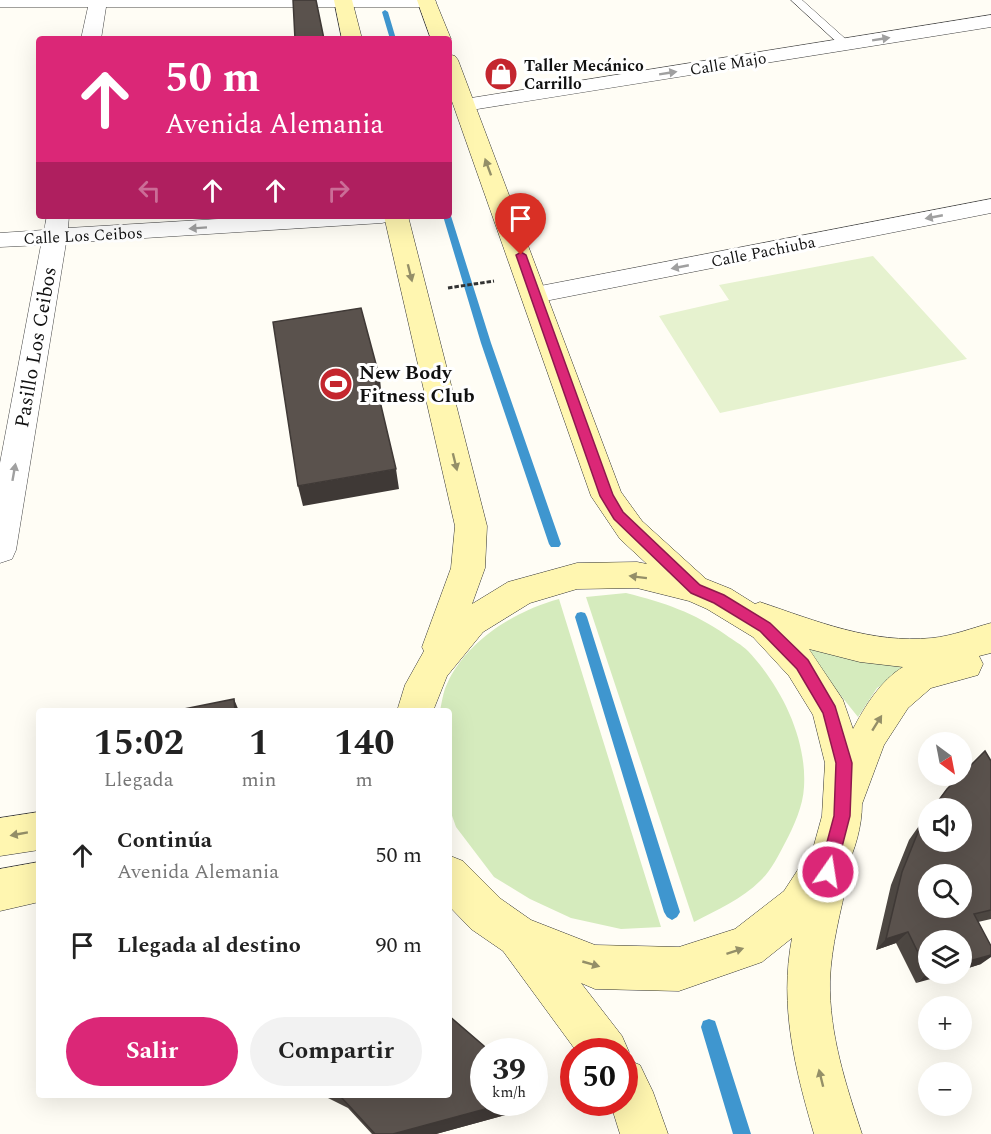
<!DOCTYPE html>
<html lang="es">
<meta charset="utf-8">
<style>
:root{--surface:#fff;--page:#f2f2f2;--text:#222;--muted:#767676;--accent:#db2777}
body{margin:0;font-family:Spectral,serif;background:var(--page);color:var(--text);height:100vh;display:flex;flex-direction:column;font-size:22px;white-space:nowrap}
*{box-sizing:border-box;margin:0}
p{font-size:20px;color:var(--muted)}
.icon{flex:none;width:33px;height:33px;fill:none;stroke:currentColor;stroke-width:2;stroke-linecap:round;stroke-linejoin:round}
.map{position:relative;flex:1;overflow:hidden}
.side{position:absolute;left:36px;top:708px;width:416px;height:390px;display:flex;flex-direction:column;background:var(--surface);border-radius:6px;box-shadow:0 6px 24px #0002}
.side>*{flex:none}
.top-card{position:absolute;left:36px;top:36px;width:416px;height:183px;border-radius:6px;box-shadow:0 6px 24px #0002;background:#db2777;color:#fff;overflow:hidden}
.needle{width:39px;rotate:148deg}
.controls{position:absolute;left:918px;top:732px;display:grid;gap:12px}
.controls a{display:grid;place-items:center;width:54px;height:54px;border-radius:50%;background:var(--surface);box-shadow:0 6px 24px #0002;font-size:30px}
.speed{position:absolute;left:470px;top:1038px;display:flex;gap:12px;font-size:30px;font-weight:700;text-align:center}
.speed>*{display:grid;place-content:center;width:78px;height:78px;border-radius:50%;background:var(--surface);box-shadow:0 6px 24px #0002;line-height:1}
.speed small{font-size:15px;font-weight:400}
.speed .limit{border:9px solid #d22;background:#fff;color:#111}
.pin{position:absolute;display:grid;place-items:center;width:51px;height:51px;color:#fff;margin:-62px -26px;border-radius:50% 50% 50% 0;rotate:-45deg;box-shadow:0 0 6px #0007}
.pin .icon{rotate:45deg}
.me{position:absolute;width:66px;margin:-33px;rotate:13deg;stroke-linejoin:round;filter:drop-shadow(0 0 4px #0008)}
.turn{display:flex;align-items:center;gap:21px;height:126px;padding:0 30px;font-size:27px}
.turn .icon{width:78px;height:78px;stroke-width:2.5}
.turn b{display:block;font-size:42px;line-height:51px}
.lanes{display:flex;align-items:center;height:57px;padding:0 30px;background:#0003;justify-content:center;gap:30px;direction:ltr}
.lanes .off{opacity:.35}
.eta{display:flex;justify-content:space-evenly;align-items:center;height:102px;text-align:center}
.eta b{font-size:36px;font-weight:700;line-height:42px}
.primary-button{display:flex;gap:12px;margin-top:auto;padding:12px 30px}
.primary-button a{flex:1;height:69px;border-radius:36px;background:var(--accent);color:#fff;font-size:24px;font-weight:700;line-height:69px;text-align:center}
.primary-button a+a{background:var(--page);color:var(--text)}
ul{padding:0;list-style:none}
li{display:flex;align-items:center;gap:18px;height:90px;padding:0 30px}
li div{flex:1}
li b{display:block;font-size:22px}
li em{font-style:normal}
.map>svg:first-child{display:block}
.green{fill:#d5ebbd}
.pitch{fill:#e6f2cf}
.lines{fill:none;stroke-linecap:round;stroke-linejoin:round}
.stream{fill:#3f96cf;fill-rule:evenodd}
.service-casing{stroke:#444;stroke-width:1}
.minor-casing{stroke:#444;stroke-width:1}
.secondary-casing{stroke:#333;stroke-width:1}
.path{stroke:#333;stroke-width:3;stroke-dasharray:4.5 2;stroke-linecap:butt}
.service{fill:#fff;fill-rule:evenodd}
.minor{fill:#fff;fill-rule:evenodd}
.secondary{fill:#fff6b0;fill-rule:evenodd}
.wall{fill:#4d4742}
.shaded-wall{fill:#3f3936}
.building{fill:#5a524d;stroke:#3f3936;stroke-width:1.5;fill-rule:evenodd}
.oneway{fill:#a0a0a0}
.oneway2{fill:#948f68}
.route{fill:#db2777;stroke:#8e194d;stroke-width:1.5}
.labels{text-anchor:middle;stroke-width:6;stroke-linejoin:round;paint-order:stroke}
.far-street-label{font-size:16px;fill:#111;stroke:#fff}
.far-poi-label{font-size:16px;font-weight:bold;fill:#111;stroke:#fff;text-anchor:start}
.street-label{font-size:20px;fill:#111;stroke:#fff}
.poi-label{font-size:20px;font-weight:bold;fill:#111;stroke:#fff;text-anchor:start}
</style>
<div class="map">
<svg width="991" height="1134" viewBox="0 0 991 1134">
<rect width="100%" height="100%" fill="#fffdf5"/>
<path class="green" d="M626 593C665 603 693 612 726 635 733 640 742 645 748 651 781 686 807 738 804 787 803 806 794 826 785 843 778 856 771 871 760 881 742 899 717 910 694 922L586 597Z
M559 599 661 927 621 929 571 918 530 899 494 877 456 827 449 807 448 711H440C442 702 443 692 447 684 467 640 515 611 559 599Z
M802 647 915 666 877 688 858 717Z"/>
<path class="pitch" d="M873 256 967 359 720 413 659 316 729 300 719 285Z"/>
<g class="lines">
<path class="stream" d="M385 10 388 12 396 39H390L382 12Z
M448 214 451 216 491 343 561 544 559 547H551L549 544 481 343 443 216H448Z
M581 612 585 613 587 617 680 912 677 917 672 920 667 917 664 912 575 617 577 613Z
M709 1019 715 1021 717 1027 751 1134H733L701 1027 703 1021Z"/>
<g class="service-casing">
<path id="service" d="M791 0H802L849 42V46H841Z"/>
</g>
<g class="minor-casing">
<path id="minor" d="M0 0H435L436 2 433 6 427 7H106L101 39H81L88 7H0Z
M991 15V27L465 111 458 109 455 105 458 101 465 99Z
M991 199V213L535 303 526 301 522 295 526 289 535 287Z
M47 216H69L68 228 267 216H394L390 221 382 223 66 243 16 550 12 559 0 563V463L41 245 0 247V233L44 230Z"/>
</g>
<g class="secondary-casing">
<path id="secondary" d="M334 0H352L362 39H342Z
M417 0H435L451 39 448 42V39H431Z
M448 54 455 56 458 60 621 492 642 521 706 579 731 589 755 604 760 602C816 621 872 644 932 638 952 636 972 628 991 623V653L979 656 983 664 978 675 931 688 908 708 884 745 862 804C862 826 855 851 845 870L848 877C841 911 831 946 830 981 829 1034 846 1085 862 1134H814C795 1069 779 1006 792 938L762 962 679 991 595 989 581 983 622 1036 629 1052 626 1059 640 1065 653 1092 668 1134H620L610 1102H624V1052H577L503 951 471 929 448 905V855L463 861 501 899 531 920 595 945 679 947 735 929 784 891 814 845 822 816 825 763 813 715 789 676 753 637 707 609 689 601 637 588 577 589 530 603 483 632 447 676 433 711H397L405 685 424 651 422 647 451 568 455 526 384 216H408L487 526 485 568 472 604 508 582 577 563 637 562 647 564 620 539 591 496 448 90ZM809 649 860 662 903 667C881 680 865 706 853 729L843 700Z
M39 812V850L0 856V818Z
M39 862V902L0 911V869Z"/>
</g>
<path class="path" d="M448 288 494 281"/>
<use href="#service" class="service"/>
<use href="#minor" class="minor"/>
<use href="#secondary" class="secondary"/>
</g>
<path class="wall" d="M991 761V919L978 922 981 964 962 970V940L928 974 916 983 896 943 876 950 891 885 909 840 928 813V842L962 808H932L947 789Z
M322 1095H448L483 1102H525L524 1110 436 1134H372L348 1108Z"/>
<path class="shaded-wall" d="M380 379 382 399 377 400 375 380Z
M396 469 399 489 303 506 298 486Z
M234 699 239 711H235Z
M908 932 896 943 876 950 886 939Z
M991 955V957L981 964 962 970V963Z
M928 973V974H949L916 983Z
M511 1102H525L524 1110 436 1134H393Z"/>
<path class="building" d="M293 0H316L324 39H295Z
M361 308 380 379 375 380 396 469 298 486 273 322Z
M234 699 235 711H174Z
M985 751 991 761V910L974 914 991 946V955L962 963V940H928V973L908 932 886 939 902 872 920 827 928 815V842H962V808H933L947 789ZM928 874H962V908H928Z
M448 1015 484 1046 488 1052H483V1102H511L393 1134H375L340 1096 337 1095H448Z"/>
<defs><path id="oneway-solid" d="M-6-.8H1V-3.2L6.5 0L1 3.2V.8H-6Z" transform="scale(1.5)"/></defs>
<g class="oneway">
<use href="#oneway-solid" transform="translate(881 39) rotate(-9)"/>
<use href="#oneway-solid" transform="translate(668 73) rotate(-9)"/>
<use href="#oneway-solid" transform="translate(934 217) rotate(169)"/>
<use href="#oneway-solid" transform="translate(198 228) rotate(176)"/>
<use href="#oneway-solid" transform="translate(680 267) rotate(169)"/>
<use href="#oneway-solid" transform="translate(14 472) rotate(-80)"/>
</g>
<g class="oneway2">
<use href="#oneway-solid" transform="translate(488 167) rotate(-110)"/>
<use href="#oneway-solid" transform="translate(410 273) rotate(76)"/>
<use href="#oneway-solid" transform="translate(455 462) rotate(76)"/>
<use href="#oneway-solid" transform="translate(638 577) rotate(-173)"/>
<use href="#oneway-solid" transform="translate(877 723) rotate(-58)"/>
<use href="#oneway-solid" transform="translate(19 834) rotate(170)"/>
<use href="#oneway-solid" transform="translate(735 951) rotate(-18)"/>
<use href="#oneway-solid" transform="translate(591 964) rotate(16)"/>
<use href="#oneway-solid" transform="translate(821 1078) rotate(-104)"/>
</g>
<path class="route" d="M521 252 526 255 613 495 623 512 700 585 724 595 770 623 808 660 835 706 852 763 850 816 834 878 828 881 822 878 819 872 834 816 836 763 823 713 797 669 760 631 714 603 691 593 614 519 600 496 516 255Z"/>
<defs>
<g id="shop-disc" transform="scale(1.725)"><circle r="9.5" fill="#c4262e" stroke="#fff"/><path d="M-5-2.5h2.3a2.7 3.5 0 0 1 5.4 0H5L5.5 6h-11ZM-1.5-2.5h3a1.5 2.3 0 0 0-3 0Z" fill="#fff"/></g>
<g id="stadium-disc" transform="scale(1.725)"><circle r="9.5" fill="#c4262e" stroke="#fff"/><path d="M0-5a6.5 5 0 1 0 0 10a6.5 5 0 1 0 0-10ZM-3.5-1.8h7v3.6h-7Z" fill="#fff"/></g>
</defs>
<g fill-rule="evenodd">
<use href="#shop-disc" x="501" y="74"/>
<use href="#stadium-disc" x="336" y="384"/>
</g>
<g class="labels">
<g class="far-street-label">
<text transform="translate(728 63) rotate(-9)" y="6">Calle Majo</text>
<text transform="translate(83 235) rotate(-3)" y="6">Calle Los Ceibos</text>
<text transform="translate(763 251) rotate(-11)" y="6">Calle Pachiuba</text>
</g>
<g class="far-poi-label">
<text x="524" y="71">Taller Mecánico<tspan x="524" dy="18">Carrillo</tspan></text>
</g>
<g class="street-label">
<text transform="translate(35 347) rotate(-80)" y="7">Pasillo Los Ceibos</text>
</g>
<g class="poi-label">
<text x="359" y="379">New Body<tspan x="359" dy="23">Fitness Club</tspan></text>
</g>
</g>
</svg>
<div class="controls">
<a><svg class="needle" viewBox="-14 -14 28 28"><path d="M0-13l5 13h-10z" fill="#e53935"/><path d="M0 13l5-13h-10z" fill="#767676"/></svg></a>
<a><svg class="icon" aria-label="sound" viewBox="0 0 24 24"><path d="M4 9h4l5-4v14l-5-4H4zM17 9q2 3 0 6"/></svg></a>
<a><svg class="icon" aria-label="search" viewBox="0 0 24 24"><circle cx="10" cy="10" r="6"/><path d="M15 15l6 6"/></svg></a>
<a><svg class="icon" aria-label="layers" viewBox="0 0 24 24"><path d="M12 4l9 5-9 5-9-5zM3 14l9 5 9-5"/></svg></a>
<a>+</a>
<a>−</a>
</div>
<div class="speed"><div>39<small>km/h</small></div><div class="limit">50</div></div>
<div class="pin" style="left:521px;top:255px;background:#d93025"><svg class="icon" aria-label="arrive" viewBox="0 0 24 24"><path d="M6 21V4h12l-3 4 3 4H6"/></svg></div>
<svg class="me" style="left:828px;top:872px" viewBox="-20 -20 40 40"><circle r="17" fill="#db2777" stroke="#fff" stroke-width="3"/><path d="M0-11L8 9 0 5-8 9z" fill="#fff"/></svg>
<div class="top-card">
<div class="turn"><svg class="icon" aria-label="ahead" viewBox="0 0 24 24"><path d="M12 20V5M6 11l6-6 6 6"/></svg><div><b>50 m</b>Avenida Alemania</div></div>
<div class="lanes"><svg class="icon off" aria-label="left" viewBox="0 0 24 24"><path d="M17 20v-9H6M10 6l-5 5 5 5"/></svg><svg class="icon" aria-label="ahead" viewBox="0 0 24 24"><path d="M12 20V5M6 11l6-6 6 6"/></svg><svg class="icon" aria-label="ahead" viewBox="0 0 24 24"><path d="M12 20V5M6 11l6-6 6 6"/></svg><svg class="icon off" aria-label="right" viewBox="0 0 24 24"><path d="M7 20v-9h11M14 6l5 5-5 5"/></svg></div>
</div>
<section class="side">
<div class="eta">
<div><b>15:02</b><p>Llegada</p></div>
<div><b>1</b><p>min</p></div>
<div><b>140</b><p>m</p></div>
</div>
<ul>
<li><svg class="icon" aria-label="ahead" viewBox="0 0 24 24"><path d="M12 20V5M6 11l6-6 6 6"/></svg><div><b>Continúa</b><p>Avenida Alemania</p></div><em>50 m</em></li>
<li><svg class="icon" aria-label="arrive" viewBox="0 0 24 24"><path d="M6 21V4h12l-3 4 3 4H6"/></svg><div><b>Llegada al destino</b></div><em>90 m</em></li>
</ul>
<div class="primary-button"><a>Salir</a><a>Compartir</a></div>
</section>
</div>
